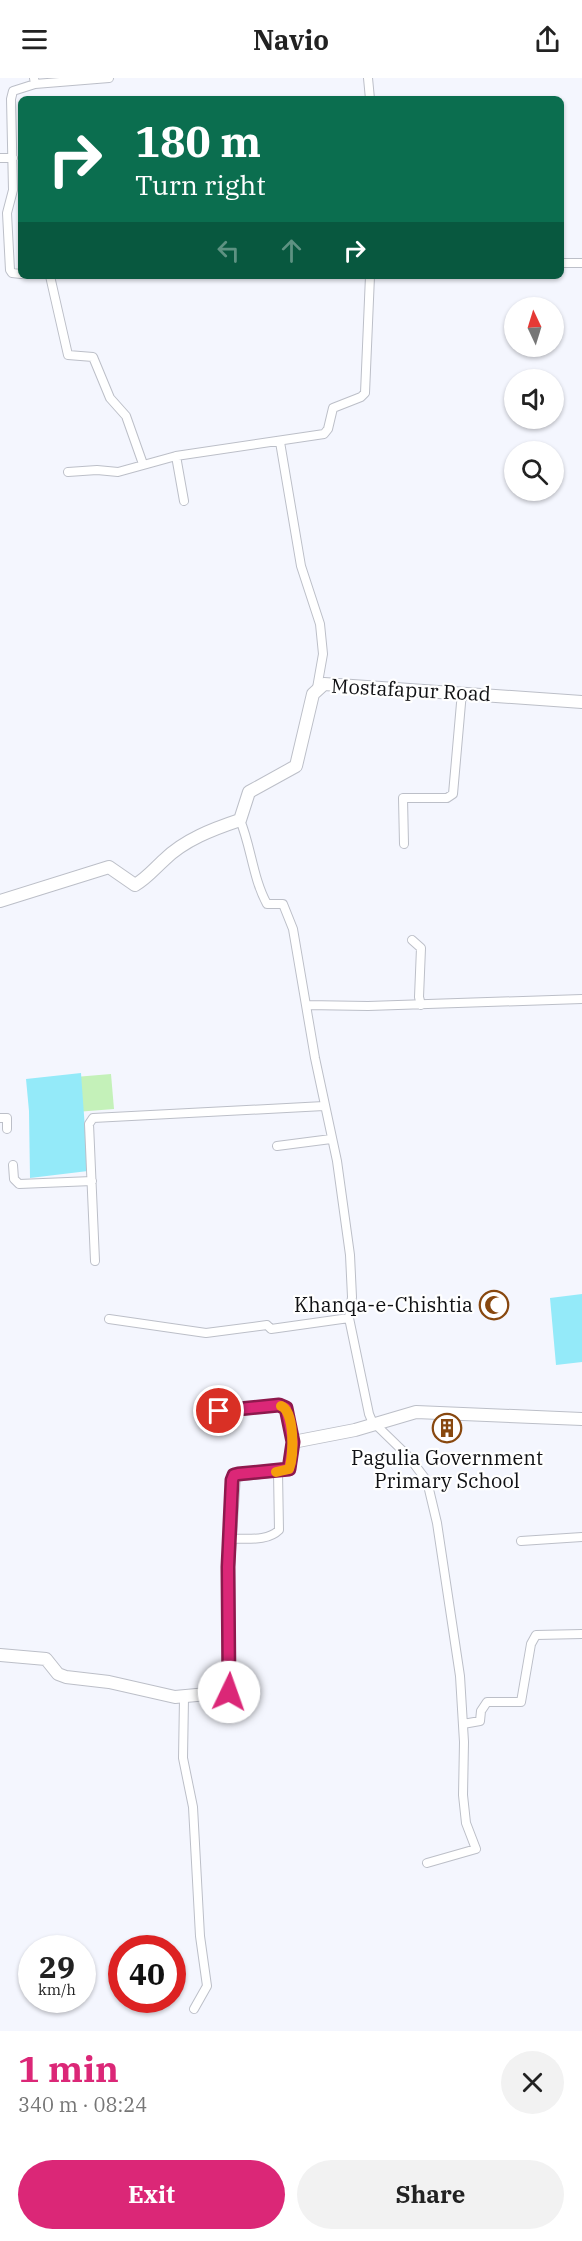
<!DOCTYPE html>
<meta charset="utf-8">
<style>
:root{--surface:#fff;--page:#f2f2f2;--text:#222;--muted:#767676;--accent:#db2777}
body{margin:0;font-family:"IBM Plex Serif",serif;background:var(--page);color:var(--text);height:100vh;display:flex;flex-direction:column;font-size:22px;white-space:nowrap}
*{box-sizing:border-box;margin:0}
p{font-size:20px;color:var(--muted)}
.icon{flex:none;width:33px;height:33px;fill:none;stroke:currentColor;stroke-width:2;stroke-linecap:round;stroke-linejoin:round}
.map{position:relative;height:1953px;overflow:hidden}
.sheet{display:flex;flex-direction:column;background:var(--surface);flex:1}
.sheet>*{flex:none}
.guide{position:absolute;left:18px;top:18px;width:546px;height:183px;border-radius:9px;box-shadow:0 2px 4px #0004;background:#0b6e4f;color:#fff;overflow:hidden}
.needle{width:39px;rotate:356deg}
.tools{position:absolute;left:504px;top:219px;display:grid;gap:12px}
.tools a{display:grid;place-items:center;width:60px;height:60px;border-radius:50%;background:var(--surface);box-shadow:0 2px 4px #0004;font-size:30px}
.speed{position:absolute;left:18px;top:1857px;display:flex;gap:12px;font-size:30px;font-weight:700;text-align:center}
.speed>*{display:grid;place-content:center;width:78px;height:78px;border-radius:50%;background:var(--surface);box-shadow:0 2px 4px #0004;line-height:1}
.speed small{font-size:15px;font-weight:400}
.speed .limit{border:9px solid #d22;background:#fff;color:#111}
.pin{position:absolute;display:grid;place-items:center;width:51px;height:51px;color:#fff;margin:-26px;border:3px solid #fff;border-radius:50%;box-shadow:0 2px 6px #0007}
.me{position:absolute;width:66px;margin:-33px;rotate:3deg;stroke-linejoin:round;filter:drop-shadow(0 0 4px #0008)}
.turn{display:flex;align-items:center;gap:21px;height:126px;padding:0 18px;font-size:27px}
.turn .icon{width:78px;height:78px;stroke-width:2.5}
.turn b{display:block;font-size:42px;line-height:51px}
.lanes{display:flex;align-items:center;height:57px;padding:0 18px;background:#0003;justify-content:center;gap:30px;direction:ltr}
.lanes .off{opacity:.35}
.round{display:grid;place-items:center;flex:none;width:63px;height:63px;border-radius:32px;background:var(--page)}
.headline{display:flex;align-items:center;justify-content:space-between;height:102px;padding:0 18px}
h1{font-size:36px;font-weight:700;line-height:45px;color:var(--accent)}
.action{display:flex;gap:12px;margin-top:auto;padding:12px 18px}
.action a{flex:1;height:69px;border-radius:36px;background:var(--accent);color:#fff;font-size:24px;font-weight:700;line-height:69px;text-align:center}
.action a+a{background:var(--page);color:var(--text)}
header{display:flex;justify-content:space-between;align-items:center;height:78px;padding:0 18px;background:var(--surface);font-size:27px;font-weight:700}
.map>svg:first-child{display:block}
.green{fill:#c4f1b9}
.water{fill:#94eaf9}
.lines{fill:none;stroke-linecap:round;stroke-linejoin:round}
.street-casing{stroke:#bcbfc8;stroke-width:10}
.secondary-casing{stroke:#bcbfc8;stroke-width:14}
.street{stroke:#fff;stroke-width:8}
.secondary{stroke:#fff;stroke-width:12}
.route-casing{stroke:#8e194d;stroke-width:15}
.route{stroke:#db2777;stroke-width:10}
.slow{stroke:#f59e0b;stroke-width:10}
.labels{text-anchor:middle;stroke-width:4.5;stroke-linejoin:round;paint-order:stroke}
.street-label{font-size:20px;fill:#101114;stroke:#fff}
.poi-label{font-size:20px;fill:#101114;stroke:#fff;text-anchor:end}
</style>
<header><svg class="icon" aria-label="menu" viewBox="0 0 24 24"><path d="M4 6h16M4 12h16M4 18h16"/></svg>Navio<svg class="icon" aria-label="share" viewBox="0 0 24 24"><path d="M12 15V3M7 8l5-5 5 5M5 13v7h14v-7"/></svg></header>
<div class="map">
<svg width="582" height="1953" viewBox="0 0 582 1953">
<rect width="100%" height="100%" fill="#f4f6fe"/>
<path class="green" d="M111 996 114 1031 76 1034 75 999Z"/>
<path class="water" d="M81 995 88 1093 30 1100 29 1033 26 1001Z
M582 1216V1284L556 1287 550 1220Z"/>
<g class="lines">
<g class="street-casing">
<path id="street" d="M368 0 370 21
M35 6 109 0
M0 80H13
M561 185H582
M21 196 12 195 10 192 7 135 13 112 11 21 13 13 35 6 34 0
M50 198 68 277 93 279 110 320 126 338 143 386
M280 364 301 488 320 546 323 576 317 610
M176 378 184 423
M68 394 97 392 118 394 176 378 324 356 328 351 333 330 361 319 365 315 370 198
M240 742C251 768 253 801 267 826H283L293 851 315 980 337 1083 350 1177 352 1219 349 1240 369 1336 372 1343 408 1378 427 1403 437 1445 460 1598 464 1664 463 1717 466 1745 476 1771 427 1785
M404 766 403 720H447L453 716 462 614
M412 862 421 870 419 919 421 927
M306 927 368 928 582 921
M0 1040H7V1051
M277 1068 331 1061
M13 1087 14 1101 19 1106 92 1103
M95 1183 89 1046 93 1040 324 1028
M109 1241 206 1255 267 1247 271 1251 349 1240
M218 1333 279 1327 286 1330 293 1364
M230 1461C246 1460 267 1464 279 1452L278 1394
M521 1463 582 1459
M184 1620 183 1680 193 1729 200 1858 207 1908 194 1931
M463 1646 480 1643 481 1633 487 1624H521L531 1566 536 1557 582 1556"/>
</g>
<g class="secondary-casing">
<path id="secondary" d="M0 823 109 789 135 807C147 800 154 791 164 782 184 762 213 751 240 742L249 714 296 688 313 616 324 606 582 624
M0 1577 46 1581 58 1596 66 1599 109 1604 175 1619 229 1614 228 1489 234 1397 289 1391 293 1364 355 1352 416 1334 582 1341"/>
</g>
<use href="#street" class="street"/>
<use href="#secondary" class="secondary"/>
</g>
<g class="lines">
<g class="route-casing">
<path id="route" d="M219 1333 279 1327 286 1330 293 1364 289 1391 238 1396 234 1397 232 1402 228 1489 229 1614"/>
</g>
<use href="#route" class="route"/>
<path class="slow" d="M276 1394 289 1391C294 1378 295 1333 281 1328"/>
</g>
<defs>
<g id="mosque-ring" transform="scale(1.5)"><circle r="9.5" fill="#fff" stroke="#88480f" stroke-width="1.5"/><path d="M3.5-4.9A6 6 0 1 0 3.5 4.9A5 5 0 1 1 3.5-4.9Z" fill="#88480f"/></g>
<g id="building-ring" transform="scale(1.5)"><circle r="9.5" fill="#fff" stroke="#88480f" stroke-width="1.5"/><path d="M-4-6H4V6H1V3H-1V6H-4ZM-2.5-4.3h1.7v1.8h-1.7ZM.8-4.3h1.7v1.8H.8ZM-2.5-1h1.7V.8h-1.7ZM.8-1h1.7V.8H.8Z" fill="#88480f"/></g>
</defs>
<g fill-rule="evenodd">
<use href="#mosque-ring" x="494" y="1227"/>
<use href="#building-ring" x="447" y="1350"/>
</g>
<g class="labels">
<g class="street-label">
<text transform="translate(411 612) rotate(3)" y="7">Mostafapur Road</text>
</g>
<g class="poi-label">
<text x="473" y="1234">Khanqa-e-Chishtia</text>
<text x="447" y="1387" text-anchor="middle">Pagulia Government<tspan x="447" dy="23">Primary School</tspan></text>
</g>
</g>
</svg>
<div class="tools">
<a><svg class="needle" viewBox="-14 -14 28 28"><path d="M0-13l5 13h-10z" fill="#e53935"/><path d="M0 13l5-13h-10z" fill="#767676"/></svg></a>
<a><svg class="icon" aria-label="sound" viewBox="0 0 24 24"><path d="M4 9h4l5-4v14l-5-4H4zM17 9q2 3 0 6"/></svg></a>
<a><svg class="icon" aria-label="search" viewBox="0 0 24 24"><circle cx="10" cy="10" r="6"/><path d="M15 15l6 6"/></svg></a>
</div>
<div class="speed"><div>29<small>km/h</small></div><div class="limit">40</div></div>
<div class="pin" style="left:219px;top:1333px;background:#d93025"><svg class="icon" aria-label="arrive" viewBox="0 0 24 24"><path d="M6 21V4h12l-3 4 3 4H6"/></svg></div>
<svg class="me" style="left:229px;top:1614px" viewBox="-20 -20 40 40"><circle r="19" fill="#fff"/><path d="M0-13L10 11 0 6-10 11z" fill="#db2777"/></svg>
<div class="guide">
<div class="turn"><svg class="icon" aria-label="right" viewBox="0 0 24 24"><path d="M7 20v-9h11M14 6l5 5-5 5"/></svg><div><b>180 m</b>Turn right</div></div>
<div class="lanes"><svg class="icon off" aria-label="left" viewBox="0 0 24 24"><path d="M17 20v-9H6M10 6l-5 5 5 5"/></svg><svg class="icon off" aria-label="ahead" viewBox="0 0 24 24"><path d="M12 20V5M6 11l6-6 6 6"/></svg><svg class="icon" aria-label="right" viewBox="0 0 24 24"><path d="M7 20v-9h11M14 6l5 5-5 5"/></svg></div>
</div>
</div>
<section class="sheet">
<div class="headline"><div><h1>1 min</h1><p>340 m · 08:24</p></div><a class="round"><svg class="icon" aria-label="close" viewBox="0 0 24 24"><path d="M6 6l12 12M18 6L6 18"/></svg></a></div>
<div class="action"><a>Exit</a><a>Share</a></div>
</section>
